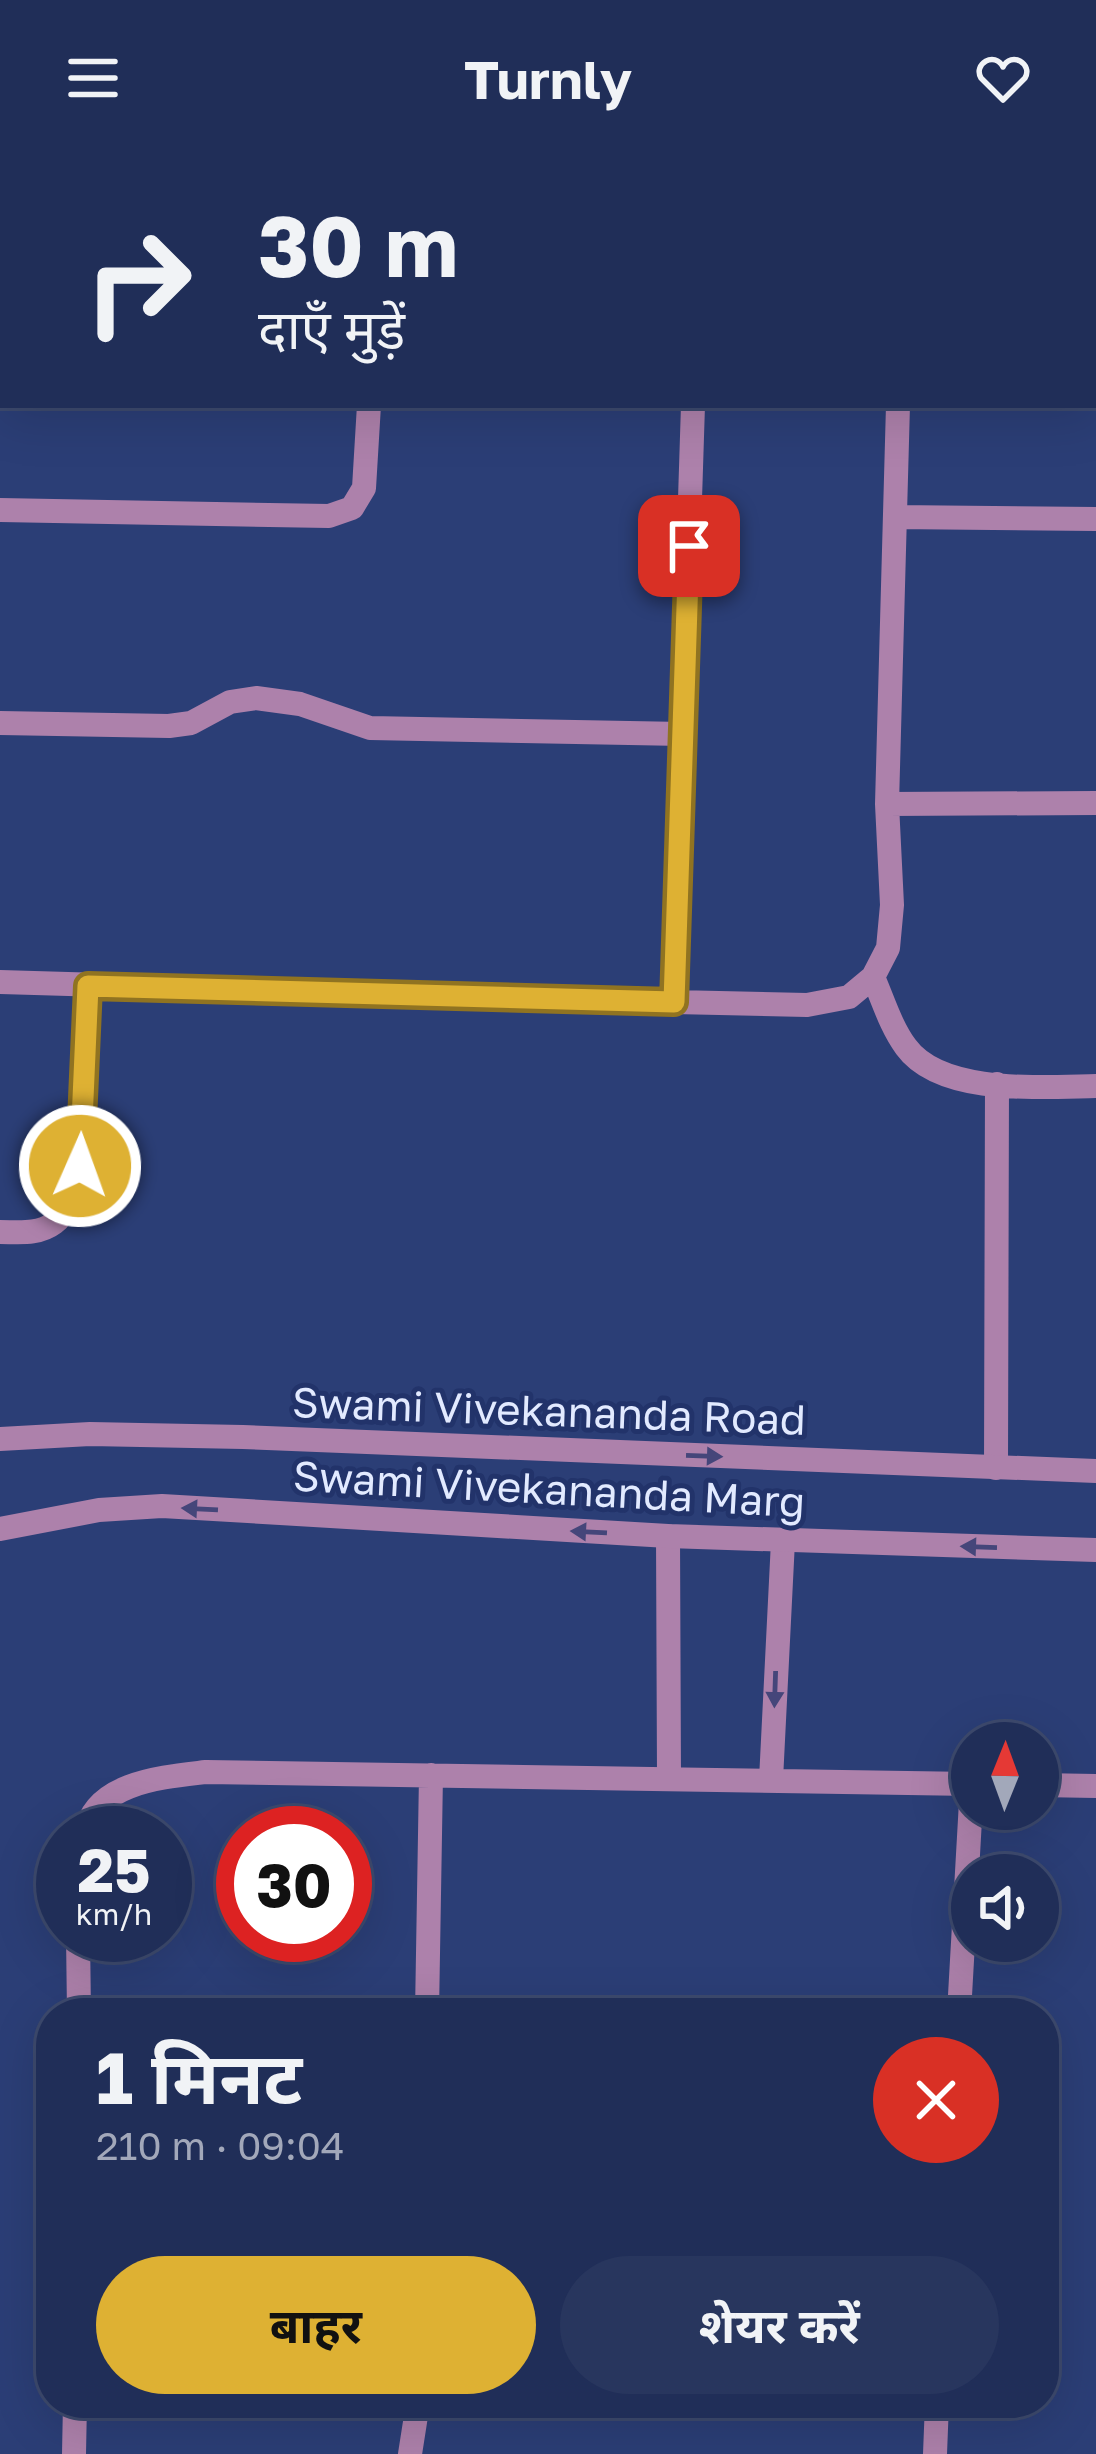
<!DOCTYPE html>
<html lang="hi">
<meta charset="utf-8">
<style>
:root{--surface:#202e58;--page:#28365e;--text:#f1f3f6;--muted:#a2a8ba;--line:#3d4a6e;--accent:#deb133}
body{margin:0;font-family:"Golos Text","Noto Sans Devanagari",sans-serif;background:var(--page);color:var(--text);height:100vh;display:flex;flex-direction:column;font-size:45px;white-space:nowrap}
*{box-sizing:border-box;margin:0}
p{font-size:39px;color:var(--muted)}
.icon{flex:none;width:66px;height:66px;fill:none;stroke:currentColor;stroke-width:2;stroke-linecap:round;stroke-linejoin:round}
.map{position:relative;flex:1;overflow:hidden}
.drawer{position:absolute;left:36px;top:1842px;width:1023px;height:420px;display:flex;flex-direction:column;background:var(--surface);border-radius:48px;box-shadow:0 12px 48px #0002,0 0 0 3px var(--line)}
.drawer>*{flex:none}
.top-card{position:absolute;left:0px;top:0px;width:1098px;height:252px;box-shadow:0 12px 48px #0002,0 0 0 3px var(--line);background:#202e58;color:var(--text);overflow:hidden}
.needle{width:78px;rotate:1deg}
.fabs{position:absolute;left:951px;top:1566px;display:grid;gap:24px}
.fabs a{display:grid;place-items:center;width:108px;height:108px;border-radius:50%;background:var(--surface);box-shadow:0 12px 48px #0002,0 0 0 3px var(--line);font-size:60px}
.speed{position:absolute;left:36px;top:1650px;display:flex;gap:24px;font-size:60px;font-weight:700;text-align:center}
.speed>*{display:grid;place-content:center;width:156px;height:156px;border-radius:50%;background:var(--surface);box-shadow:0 12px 48px #0002,0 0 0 3px var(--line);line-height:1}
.speed small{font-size:30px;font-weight:400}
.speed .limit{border:18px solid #d22;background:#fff;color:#111}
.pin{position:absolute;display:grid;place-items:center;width:102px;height:102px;color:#fff;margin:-51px;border-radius:24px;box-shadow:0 6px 18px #0006}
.me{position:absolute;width:132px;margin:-66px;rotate:2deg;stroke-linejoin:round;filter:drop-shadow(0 0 9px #0008)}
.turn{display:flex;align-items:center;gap:42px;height:252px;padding:0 60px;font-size:54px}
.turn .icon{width:156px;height:156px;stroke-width:2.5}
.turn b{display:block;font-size:84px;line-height:102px}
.round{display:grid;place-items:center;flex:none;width:126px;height:126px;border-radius:63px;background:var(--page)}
.summary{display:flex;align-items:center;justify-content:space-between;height:204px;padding:0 60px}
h1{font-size:72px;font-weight:700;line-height:90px}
.button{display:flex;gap:24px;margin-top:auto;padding:24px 60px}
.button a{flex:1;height:138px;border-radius:72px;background:var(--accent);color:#111;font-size:48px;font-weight:700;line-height:138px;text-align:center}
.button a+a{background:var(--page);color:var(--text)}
header{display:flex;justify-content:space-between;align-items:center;height:156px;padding:0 60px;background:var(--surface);font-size:54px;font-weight:700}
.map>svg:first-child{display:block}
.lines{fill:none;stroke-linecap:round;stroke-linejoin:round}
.minor{stroke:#ad81ab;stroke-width:24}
.tertiary{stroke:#ad81ab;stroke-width:24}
.oneway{fill:#45467a}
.route-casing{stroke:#907321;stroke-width:30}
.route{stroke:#deb133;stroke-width:21}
.labels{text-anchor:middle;stroke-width:10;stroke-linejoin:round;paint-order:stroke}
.street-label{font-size:42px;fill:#e2eaff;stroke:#22336a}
</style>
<header><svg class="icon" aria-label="menu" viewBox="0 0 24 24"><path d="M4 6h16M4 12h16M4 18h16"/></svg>Turnly<svg class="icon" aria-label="heart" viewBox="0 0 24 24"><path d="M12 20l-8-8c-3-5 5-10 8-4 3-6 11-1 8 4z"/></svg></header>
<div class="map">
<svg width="1096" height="2298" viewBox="0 0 1096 2298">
<rect width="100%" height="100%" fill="#2b3e76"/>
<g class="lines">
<path class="minor" d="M9 3V0
M114 3V0
M736 3 737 0
M811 3V0
M1095 78H1096
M0 97H3
M0 354 329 360 352 352 364 332 369 249
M895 361 1096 363
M0 567 169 570 191 567 230 546 256 542 300 548 370 572 683 578
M887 648 1096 647
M873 821C883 844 891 871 906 891 941 939 1041 931 1096 930
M0 826 674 846 807 849 849 841 873 821 888 792 892 749 887 648 898 249
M674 846 693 249
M0 1076C19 1076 38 1079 54 1067 91 1040 85 878 88 830
M996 1312 997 928
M668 1380 669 1622
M771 1624 783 1385
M1038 1629 1096 1630
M86 1677C94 1626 164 1621 206 1616L972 1628
M78 1779 79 1857
M427 1857 431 1619
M959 1857 972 1628
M74 2298 75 2247
M410 2298 418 2247
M935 2298 937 2247"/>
<path class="tertiary" d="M0 1283 90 1278 243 1281 1096 1315
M0 1373 99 1354 162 1350 668 1380 1096 1394"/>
</g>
<defs><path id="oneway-solid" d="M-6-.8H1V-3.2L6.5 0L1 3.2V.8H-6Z" transform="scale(3)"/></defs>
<g class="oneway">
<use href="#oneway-solid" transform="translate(704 1300) rotate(2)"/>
<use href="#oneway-solid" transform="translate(200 1353) rotate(-177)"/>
<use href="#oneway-solid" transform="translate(589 1376) rotate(-177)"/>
<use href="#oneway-solid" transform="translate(979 1391) rotate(-178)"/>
<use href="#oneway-solid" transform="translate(775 1533) rotate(92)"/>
</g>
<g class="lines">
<g class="route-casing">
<path id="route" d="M80 1010 88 830 674 846 689 390"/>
</g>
<use href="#route" class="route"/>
</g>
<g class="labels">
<g class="street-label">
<text transform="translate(549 1255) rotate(2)" y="15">Swami Vivekananda Road</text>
<text transform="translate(549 1333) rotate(3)" y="15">Swami Vivekananda Marg</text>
</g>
</g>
</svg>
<div class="fabs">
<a><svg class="needle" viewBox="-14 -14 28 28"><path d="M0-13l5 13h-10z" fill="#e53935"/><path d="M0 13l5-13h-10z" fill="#a2a8ba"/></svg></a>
<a><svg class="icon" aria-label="sound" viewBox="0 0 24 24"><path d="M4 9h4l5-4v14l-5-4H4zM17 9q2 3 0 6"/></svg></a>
</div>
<div class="speed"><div>25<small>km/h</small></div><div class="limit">30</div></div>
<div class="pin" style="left:689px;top:390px;background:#d93025"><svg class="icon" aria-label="arrive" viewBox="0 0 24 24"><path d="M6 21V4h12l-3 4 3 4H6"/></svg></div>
<svg class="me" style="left:80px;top:1010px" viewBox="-20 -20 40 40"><circle r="17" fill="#deb133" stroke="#fff" stroke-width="3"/><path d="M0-11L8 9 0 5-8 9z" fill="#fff"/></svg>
<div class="top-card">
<div class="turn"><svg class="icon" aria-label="right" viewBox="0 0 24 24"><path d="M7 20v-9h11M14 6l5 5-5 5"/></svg><div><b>30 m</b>दाएँ मुड़ें</div></div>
</div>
<section class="drawer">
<div class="summary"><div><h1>1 मिनट</h1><p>210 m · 09:04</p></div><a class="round" style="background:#d93025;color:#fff"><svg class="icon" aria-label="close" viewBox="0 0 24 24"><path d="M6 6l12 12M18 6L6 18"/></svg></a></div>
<div class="button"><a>बाहर</a><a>शेयर करें</a></div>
</section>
</div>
